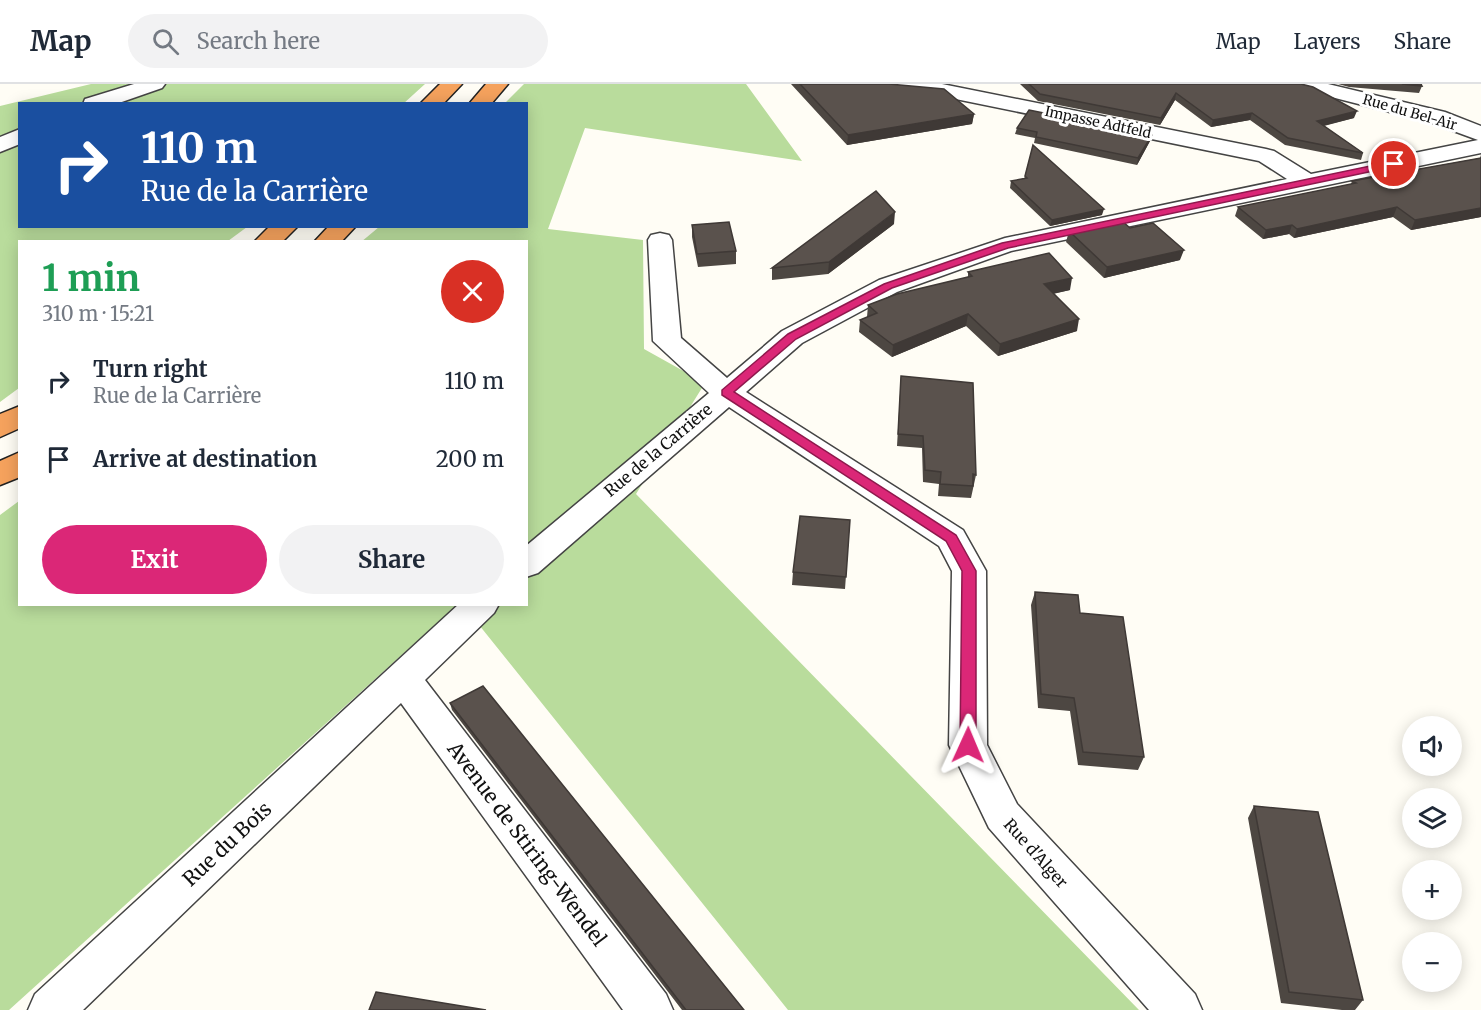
<!DOCTYPE html>
<meta charset="utf-8">
<style>
:root{--surface:#fff;--page:#f2f2f3;--text:#1f2937;--muted:#747a83;--line:#e0e1e3;--accent:#db2777}
body{margin:0;font-family:Merriweather,serif;background:var(--page);color:var(--text);height:100vh;display:flex;flex-direction:column;font-size:22px;white-space:nowrap}
*{box-sizing:border-box;margin:0}
p{font-size:20px;color:var(--muted)}
.icon{flex:none;width:33px;height:33px;fill:none;stroke:currentColor;stroke-width:2;stroke-linecap:round;stroke-linejoin:round}
.map{position:relative;flex:1;overflow:hidden}
.side{position:absolute;left:18px;top:156px;width:510px;height:366px;display:flex;flex-direction:column;background:var(--surface);border-radius:0px;box-shadow:0 3px 15px #0003}
.side>*{flex:none}
.guide{position:absolute;left:18px;top:18px;width:510px;height:126px;border-radius:0px;box-shadow:0 3px 15px #0003;background:#1a4fa0;color:#fff;overflow:hidden}
.buttons{position:absolute;left:1402px;top:632px;display:grid;gap:12px}
.buttons a{display:grid;place-items:center;width:60px;height:60px;border-radius:50%;background:var(--surface);box-shadow:0 3px 15px #0003;font-size:30px}
.pin{position:absolute;display:grid;place-items:center;width:51px;height:51px;color:#fff;margin:-26px;border:3px solid #fff;border-radius:50%;box-shadow:0 2px 6px #0007}
.me{position:absolute;width:66px;margin:-33px;rotate:1deg;stroke-linejoin:round;filter:drop-shadow(0 0 4px #0008)}
.turn{display:flex;align-items:center;gap:21px;height:126px;padding:0 24px;font-size:27px}
.turn .icon{width:78px;height:78px;stroke-width:2.5}
.turn b{display:block;font-size:42px;line-height:51px}
.round{display:grid;place-items:center;flex:none;width:63px;height:63px;border-radius:32px;background:var(--page)}
.overview{display:flex;align-items:center;justify-content:space-between;height:102px;padding:0 24px}
h1{font-size:36px;font-weight:700;line-height:45px;color:#1e9e55}
.cta{display:flex;gap:12px;margin-top:auto;padding:12px 24px}
.cta a{flex:1;height:69px;border-radius:36px;background:var(--accent);color:#fff;font-size:24px;font-weight:700;line-height:69px;text-align:center}
.cta a+a{background:var(--page);color:var(--text)}
ul{padding:0;list-style:none}
li{display:flex;align-items:center;gap:18px;height:78px;padding:0 24px}
li div{flex:1}
li b{display:block;font-size:22px}
li em{font-style:normal}
header{display:flex;align-items:center;gap:36px;box-sizing:border-box;height:84px;padding:0 30px;background:var(--surface);border-bottom:2px solid var(--line)}
header strong{font-size:28px}
nav{display:flex;gap:33px;margin-inline-start:auto;font-size:21px}
.search{width:420px;height:54px;background:var(--page);display:flex;align-items:center;gap:15px;box-sizing:border-box;padding:0 21px;border-radius:33px;color:var(--muted);font-size:22px}
.map>svg:first-child{display:block}
.forest{fill:#b9dc9c}
.lines{fill:none;stroke-linecap:round;stroke-linejoin:round}
.minor-casing{stroke:#444;stroke-width:3}
.highway-casing{stroke:#222;stroke-width:3}
.minor{fill:#fff;fill-rule:evenodd}
.highway{fill:#f5a25d;fill-rule:evenodd}
.wall{fill:#4d4742}
.shaded-wall{fill:#3f3936}
.building{fill:#5a524d;stroke:#3f3936;stroke-width:1.5}
.route{fill:#db2777;stroke:#8e194d;stroke-width:1.5}
.labels{text-anchor:middle;stroke-width:6;stroke-linejoin:round;paint-order:stroke}
.far-street-label{font-size:14px;fill:#111;stroke:#fff}
.street-label{font-size:16px;fill:#111;stroke:#fff}
.near-street-label{font-size:20px;fill:#111;stroke:#fff}
</style>
<header>
<strong>Map</strong>
<div class="search"><svg class="icon" aria-label="search" viewBox="0 0 24 24"><circle cx="10" cy="10" r="6"/><path d="M15 15l6 6"/></svg>Search here</div>
<nav><a>Map</a><a>Layers</a><a>Share</a></nav>
</header>
<div class="map">
<svg width="1481" height="926" viewBox="0 0 1481 926">
<rect width="100%" height="100%" fill="#fffdf5"/>
<path class="forest" d="M91 0H425L403 20H20V142L247 143 228 157 20 158 19 304 0 318V22Z
M524 0H746L802 77 585 44 548 145 643 156 644 265 705 299 636 410 1139 926H788L463 521 526 520V158H361L379 143 526 142V20L505 19Z
M19 417 20 520 457 521 9 926H0V431Z"/>
<g class="lines">
<g class="minor-casing">
<path id="minor" d="M134 0H165L162 4 116 20H83L85 15Z
M894 0H942L1266 65 1274 67 1311 90 1478 56 1429 38 1296 4 1293 0H1328L1445 28 1481 42V69L1011 167 897 208 802 259 746 308 963 446 986 487 987 661 1017 720 1195 910 1202 926H1149L989 744 949 661 952 487 939 462 729 323 538 489 526 493V462L709 309 653 257 648 156 651 151 660 149 669 151 672 156 681 254 727 294 782 247 879 196 1005 154 1287 95 1259 77 936 11 896 6 893 2Z
M20 45V60L0 68V53Z
M459 520H499L494 529 425 596 666 910 673 926H623L401 619 83 926H28L35 910Z"/>
</g>
<g class="highway-casing">
<path id="highway" d="M440 0H462L443 20H420Z
M486 0H508L491 20H469Z
M270 142H298L282 158H254Z
M329 142H356L341 158H314Z
M20 322V344L0 353V330Z
M20 368V393L0 401V377Z"/>
</g>
<use href="#minor" class="minor"/>
<use href="#highway" class="highway"/>
</g>
<path class="wall" d="M791 0H889L974 30 972 40 847 61Z
M1020 0H1301L1354 34 1324 42 1363 69 1361 76 1285 61 1250 36 1211 43 1175 16 1160 41 1038 17Z
M1338 0H1421L1422 2 1419 9 1349 3Z
M1017 44 1152 51 1150 57 1137 81 1034 59 1035 54 1015 50Z
M1033 61 1102 131 1050 142 1010 104 1011 97 1024 95Z
M1481 71V133L1411 146 1393 133 1294 154 1289 150 1263 155 1235 132 1238 123 1351 100 1352 97 1480 74Z
M894 140 828 190 772 196V184Z
M692 141 736 167V180L698 183 692 153Z
M1130 144 1180 176 1104 194 1066 158 1069 147Z
M968 188 1070 206 1053 210 1077 247 998 272 966 242 892 273 859 248 860 236 867 233 868 221 968 193Z
M901 292 976 391 971 414 938 412 939 400 923 398 922 364 897 362Z
M850 436 845 505 792 501 793 488Z
M1035 508 1080 529 1144 673 1138 686 1078 681 1070 627 1038 624 1031 521Z
M450 619 744 926H682L452 626Z
M1254 722 1363 916 1355 926H1342L1281 919 1248 734Z"/>
<path class="shaded-wall" d="M1176 9 1175 16 1160 41 1161 34Z
M1357 27 1354 34 1314 44 1317 37Z
M1252 29 1250 36 1211 43 1213 36Z
M974 30 972 40 847 61 848 51Z
M1152 51 1150 57 1137 81 1138 74Z
M1397 123 1393 133 1294 154 1297 145Z
M1481 124V133L1411 146 1415 136Z
M1104 125 1102 131 1050 142 1052 136Z
M895 128 894 140 828 190 829 178Z
M1292 141 1289 150 1263 155 1266 146Z
M1184 166 1180 176 1104 194 1107 183Z
M1072 194 1070 206 1042 212 1044 200Z
M968 230 966 242 892 273 893 261Z
M1079 235 1077 247 998 272 1000 260Z"/>
<path class="building" d="M800 0H889L944 5 974 30 848 51Z
M1029 0H1301L1313 3 1357 27 1317 37 1363 69 1288 54 1252 29 1213 36 1176 9 1161 34 1040 10Z
M1402 0H1421L1422 2Z
M1029 26 1152 51 1138 74 1036 53 1037 48 1017 44Z
M1033 61 1104 125 1052 136 1011 97 1027 94 1025 92Z
M1481 74V124L1415 136 1397 123 1297 145 1292 141 1266 146 1238 123 1356 99 1352 97Z
M876 107 895 128 829 178 772 184Z
M1121 136 1130 144 1153 139 1184 166 1107 183 1069 147Z
M729 138 736 167 697 170 692 141Z
M1049 169 1072 194 1044 200 1079 235 1000 260 968 230 893 261 860 236 877 229 868 221 897 210 972 192 968 188Z
M901 292 973 299 976 391 973 390V402L940 400 941 388 925 386 923 352 898 350Z
M800 432 850 436 846 493 793 488Z
M1035 508 1078 511 1080 529 1123 533 1144 673 1083 668 1074 614 1041 610Z
M483 602 744 926H686L450 619Z
M1254 722 1318 728 1363 916 1289 908Z
M376 908 486 926H369Z"/>
<path class="route" d="M1394 77 1399 80 1397 82 1008 164 892 204 796 255 734 308 956 451 976 487V661L973 666 968 668 962 666 960 661 962 487 946 457 722 311V306L788 250 884 200 1002 159Z"/>
<g class="labels">
<g class="far-street-label">
<text transform="translate(1410 28) rotate(16)" y="5">Rue du Bel-Air</text>
<text transform="translate(1098 38) rotate(12)" y="5">Impasse Adtfeld</text>
</g>
<g class="street-label">
<text transform="translate(658 366) rotate(-40)" y="6">Rue de la Carrière</text>
<text transform="translate(1036 769) rotate(48)" y="6">Rue d'Alger</text>
</g>
<g class="near-street-label">
<text transform="translate(227 760) rotate(-43)" y="7">Rue du Bois</text>
<text transform="translate(527 760) rotate(53)" y="7">Avenue de Stiring-Wendel</text>
</g>
</g>
</svg>
<div class="buttons">
<a><svg class="icon" aria-label="sound" viewBox="0 0 24 24"><path d="M4 9h4l5-4v14l-5-4H4zM17 9q2 3 0 6"/></svg></a>
<a><svg class="icon" aria-label="layers" viewBox="0 0 24 24"><path d="M12 4l9 5-9 5-9-5zM3 14l9 5 9-5"/></svg></a>
<a>+</a>
<a>−</a>
</div>
<div class="pin" style="left:1394px;top:80px;background:#d93025"><svg class="icon" aria-label="arrive" viewBox="0 0 24 24"><path d="M6 21V4h12l-3 4 3 4H6"/></svg></div>
<svg class="me" style="left:968px;top:661px" viewBox="-20 -20 40 40"><path d="M0-17L14 15 0 8-14 15z" fill="#db2777" stroke="#fff" stroke-width="4"/></svg>
<div class="guide">
<div class="turn"><svg class="icon" aria-label="right" viewBox="0 0 24 24"><path d="M7 20v-9h11M14 6l5 5-5 5"/></svg><div><b>110 m</b>Rue de la Carrière</div></div>
</div>
<section class="side">
<div class="overview"><div><h1>1 min</h1><p>310 m · 15:21</p></div><a class="round" style="background:#d93025;color:#fff"><svg class="icon" aria-label="close" viewBox="0 0 24 24"><path d="M6 6l12 12M18 6L6 18"/></svg></a></div>
<ul>
<li><svg class="icon" aria-label="right" viewBox="0 0 24 24"><path d="M7 20v-9h11M14 6l5 5-5 5"/></svg><div><b>Turn right</b><p>Rue de la Carrière</p></div><em>110 m</em></li>
<li><svg class="icon" aria-label="arrive" viewBox="0 0 24 24"><path d="M6 21V4h12l-3 4 3 4H6"/></svg><div><b>Arrive at destination</b></div><em>200 m</em></li>
</ul>
<div class="cta"><a>Exit</a><a>Share</a></div>
</section>
</div>
